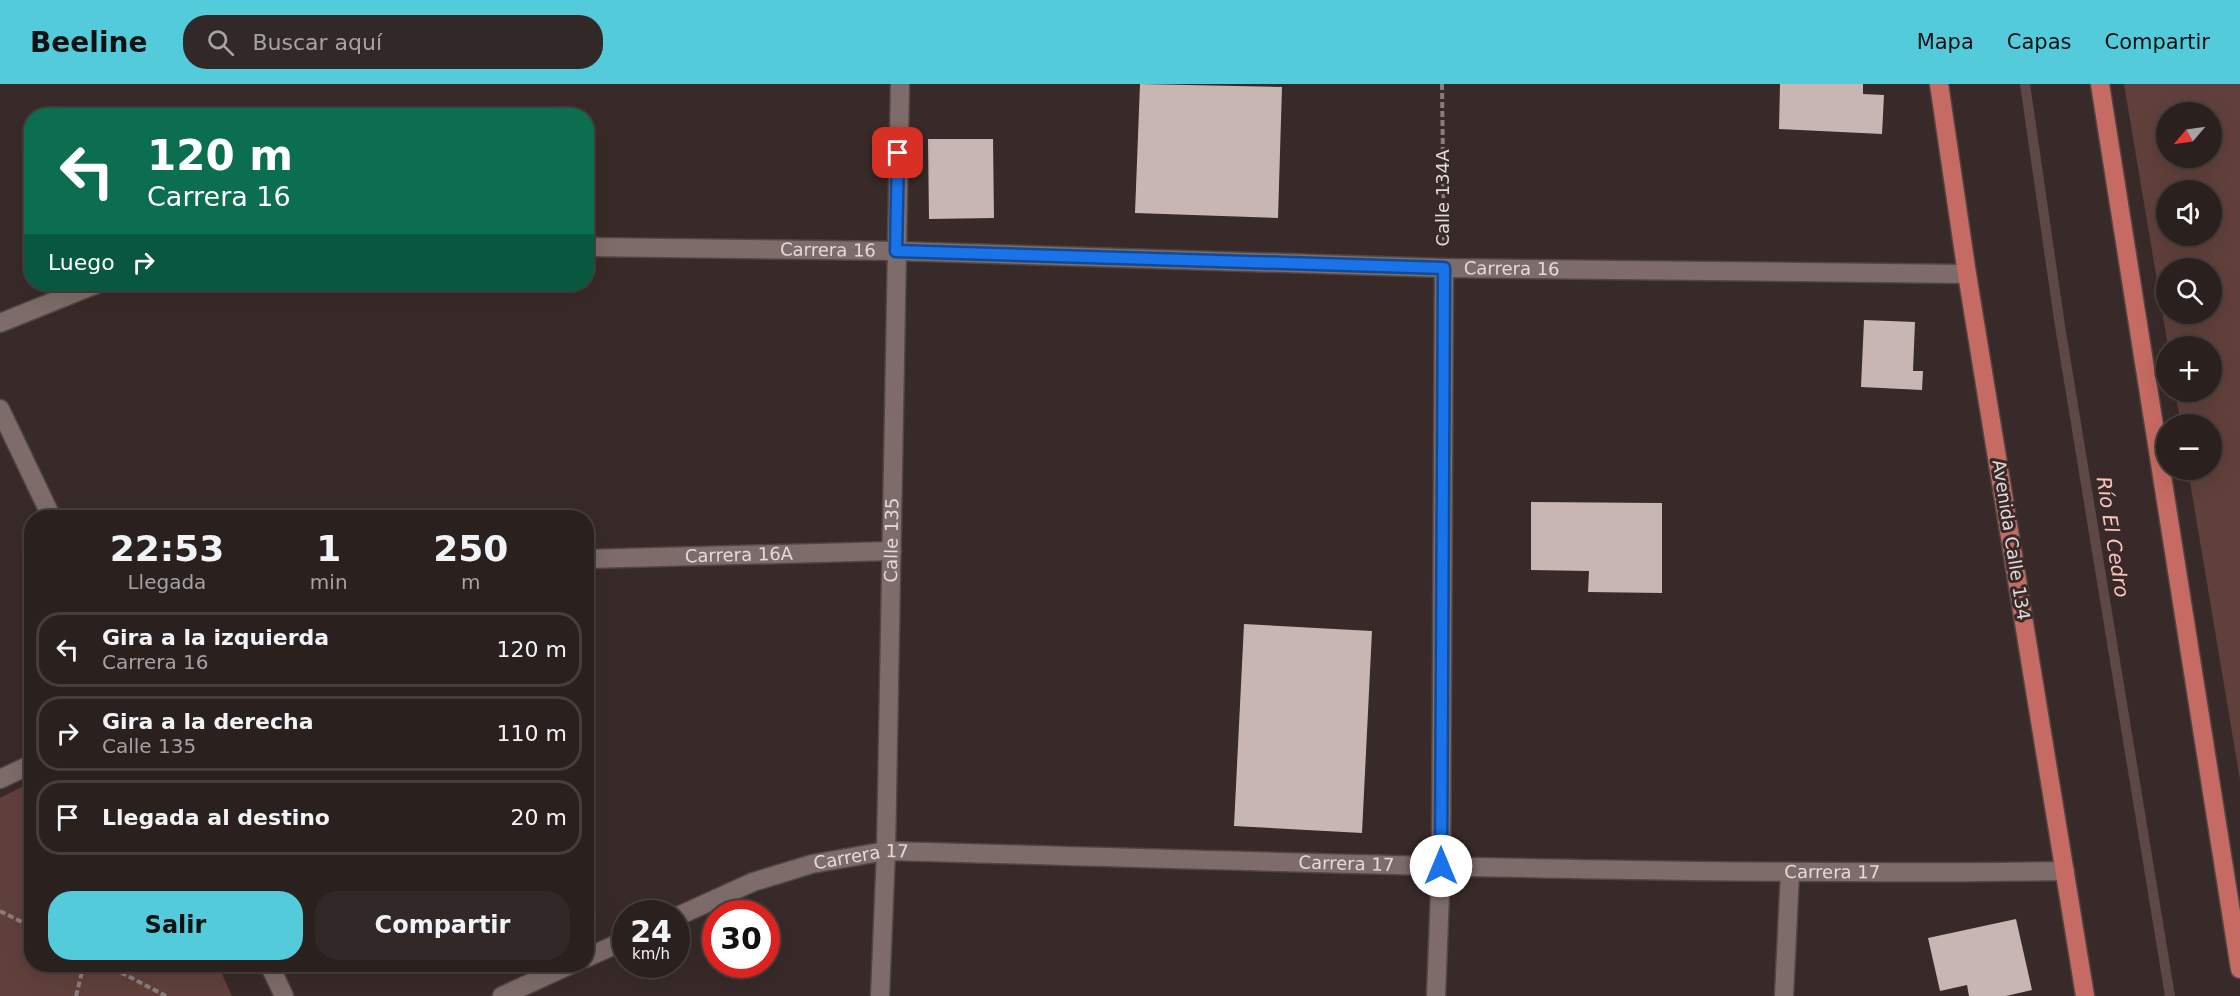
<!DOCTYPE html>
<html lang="es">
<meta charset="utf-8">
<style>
:root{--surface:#2a201e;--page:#322827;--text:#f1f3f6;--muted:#a5a3a4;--line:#463e3c;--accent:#53cbdb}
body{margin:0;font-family:"DejaVu Sans",sans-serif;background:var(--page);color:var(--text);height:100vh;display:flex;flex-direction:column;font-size:22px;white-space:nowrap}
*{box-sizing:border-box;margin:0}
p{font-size:20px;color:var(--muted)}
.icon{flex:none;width:33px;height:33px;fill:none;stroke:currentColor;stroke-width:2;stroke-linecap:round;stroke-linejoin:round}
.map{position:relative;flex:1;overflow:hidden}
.drawer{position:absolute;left:24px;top:426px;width:570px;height:462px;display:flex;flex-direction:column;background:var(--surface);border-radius:24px;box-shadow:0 6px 24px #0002,0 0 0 2px var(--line)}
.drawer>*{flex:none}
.banner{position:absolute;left:24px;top:24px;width:570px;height:183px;border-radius:24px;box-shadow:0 6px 24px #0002,0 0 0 2px var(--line);background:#0b6e4f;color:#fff;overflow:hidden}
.needle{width:39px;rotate:241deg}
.controls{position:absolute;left:2156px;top:18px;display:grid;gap:12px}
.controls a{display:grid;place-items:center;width:66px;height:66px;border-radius:50%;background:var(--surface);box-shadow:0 6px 24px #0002,0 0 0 2px var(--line);font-size:30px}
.speed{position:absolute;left:612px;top:816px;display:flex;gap:12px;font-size:30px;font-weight:700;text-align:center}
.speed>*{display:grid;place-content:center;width:78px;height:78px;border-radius:50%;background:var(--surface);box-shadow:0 6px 24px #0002,0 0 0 2px var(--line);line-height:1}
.speed small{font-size:15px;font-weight:400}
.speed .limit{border:9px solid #d22;background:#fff;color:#111}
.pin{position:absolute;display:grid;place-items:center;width:51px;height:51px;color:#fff;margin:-26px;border-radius:12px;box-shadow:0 3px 9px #0006}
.me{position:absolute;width:66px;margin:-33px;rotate:0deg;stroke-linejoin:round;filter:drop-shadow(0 0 4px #0008)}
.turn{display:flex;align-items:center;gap:21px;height:126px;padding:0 24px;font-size:27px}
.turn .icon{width:78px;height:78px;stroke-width:2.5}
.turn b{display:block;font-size:42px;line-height:51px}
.then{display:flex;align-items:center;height:57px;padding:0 24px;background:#0003;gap:12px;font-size:22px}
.eta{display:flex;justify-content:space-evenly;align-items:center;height:102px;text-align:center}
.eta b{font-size:36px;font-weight:700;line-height:42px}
.action{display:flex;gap:12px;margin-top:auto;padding:12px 24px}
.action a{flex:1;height:69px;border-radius:24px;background:var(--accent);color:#111;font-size:24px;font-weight:700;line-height:69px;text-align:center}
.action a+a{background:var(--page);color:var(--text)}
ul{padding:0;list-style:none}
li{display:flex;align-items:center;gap:18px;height:75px;margin:0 12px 9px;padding:0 12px;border:3px solid var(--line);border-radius:24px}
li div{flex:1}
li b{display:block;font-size:22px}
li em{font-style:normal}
header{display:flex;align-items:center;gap:36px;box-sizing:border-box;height:84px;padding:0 30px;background:var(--accent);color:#111}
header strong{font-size:28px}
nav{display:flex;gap:33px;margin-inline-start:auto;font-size:21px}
.search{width:420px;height:54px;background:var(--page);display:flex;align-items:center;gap:15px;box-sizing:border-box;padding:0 21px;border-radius:24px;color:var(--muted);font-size:22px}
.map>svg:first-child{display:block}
.green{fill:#60403b;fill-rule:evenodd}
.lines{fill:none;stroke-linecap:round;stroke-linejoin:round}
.stream{stroke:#5e4846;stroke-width:10}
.building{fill:#c8b6b3}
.minor-casing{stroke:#524645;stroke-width:21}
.major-casing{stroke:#524645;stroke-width:21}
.path{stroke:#8a7e7d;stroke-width:4;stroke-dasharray:6 3;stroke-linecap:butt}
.minor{stroke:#7d6c6a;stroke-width:18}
.major{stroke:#c66b63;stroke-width:18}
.route-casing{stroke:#114b97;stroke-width:15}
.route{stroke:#1a73e8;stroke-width:10}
.labels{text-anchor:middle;stroke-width:6;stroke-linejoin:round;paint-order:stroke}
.street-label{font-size:18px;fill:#e4dad9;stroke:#382a28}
.water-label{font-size:20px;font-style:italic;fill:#fbc5bd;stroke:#382a28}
</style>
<header>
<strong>Beeline</strong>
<div class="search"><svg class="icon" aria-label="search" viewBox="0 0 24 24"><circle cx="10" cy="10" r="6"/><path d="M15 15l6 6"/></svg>Buscar aquí</div>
<nav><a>Mapa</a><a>Capas</a><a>Compartir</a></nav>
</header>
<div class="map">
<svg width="2240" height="912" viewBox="0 0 2240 912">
<rect width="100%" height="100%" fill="#382a28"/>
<path class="green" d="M2124 0H2240V696L2188 386H2211V340H2181L2175 308H2211V262H2168ZM2166 28H2211V74H2166ZM2166 106H2211V152H2166ZM2166 184H2211V230H2166Z
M31 698 32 880 218 881 232 912H0V714Z"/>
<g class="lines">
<path class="stream" d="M2025 0 2060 242 2170 912"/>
</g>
<path class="building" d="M1140 0 1282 3 1278 134 1135 129Z
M1780 0H1863V10L1884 11 1882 50 1779 45Z
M928 55H993L994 134 929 135Z
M1864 236 1915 238 1913 287H1923L1922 306 1861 303Z
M1531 418 1662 419V509L1588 508 1589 487 1531 486Z
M1244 540 1372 547 1362 749 1234 742Z
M2016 835 2032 906 2006 912H1969L1967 901 1940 907 1928 854Z"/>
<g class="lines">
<g class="minor-casing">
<g id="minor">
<path id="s1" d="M586 163 896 167 1444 184 1967 190"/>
<path d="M0 239 97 200"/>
<path d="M0 325 52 434"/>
<path id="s2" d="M586 475 892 467"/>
<path d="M0 695 32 680"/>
<path id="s3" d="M676 833 753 798 812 780 886 767C1279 777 1672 793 2065 787"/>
<path d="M586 874 626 856"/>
<path d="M269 880 284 912"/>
<path d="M502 912 572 880"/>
<path id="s4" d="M880 912 886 767 900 0"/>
<path d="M1436 912 1441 782 1444 184"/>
<path d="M1784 912 1790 788"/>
</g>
</g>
<g class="major-casing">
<path id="major" d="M1939 0 1967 190 2085 912
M2100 0 2240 885"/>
</g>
<path class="path" d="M1442 0 1444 159
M0 827 32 843
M105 880 166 912
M76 912 84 880"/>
<use href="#minor" class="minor"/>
<use href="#major" class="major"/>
</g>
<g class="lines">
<g class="route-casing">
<path id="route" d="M898 69 896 167 1444 184 1441 782"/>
</g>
<use href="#route" class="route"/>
</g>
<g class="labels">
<g class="street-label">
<text transform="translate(1443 114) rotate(-90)" y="6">Calle 134A</text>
<text dy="6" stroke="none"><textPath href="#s1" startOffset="242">Carrera 16</textPath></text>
<text dy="6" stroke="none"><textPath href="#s1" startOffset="926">Carrera 16</textPath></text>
<text dy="6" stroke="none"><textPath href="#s4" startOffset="456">Calle 135</textPath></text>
<text transform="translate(2011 456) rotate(81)" y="6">Avenida Calle 134</text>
<text dy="6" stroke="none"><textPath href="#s2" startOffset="153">Carrera 16A</textPath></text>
<text dy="6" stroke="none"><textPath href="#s3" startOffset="196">Carrera 17</textPath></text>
<text dy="6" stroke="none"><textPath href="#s3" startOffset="682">Carrera 17</textPath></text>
<text dy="6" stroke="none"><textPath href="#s3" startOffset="1168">Carrera 17</textPath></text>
</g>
<g class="water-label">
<text transform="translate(2113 453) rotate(81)" y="7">Río El Cedro</text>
</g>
</g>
</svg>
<div class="controls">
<a><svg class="needle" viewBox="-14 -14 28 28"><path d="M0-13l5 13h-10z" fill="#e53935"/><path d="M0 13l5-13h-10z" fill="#a5a3a4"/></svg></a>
<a><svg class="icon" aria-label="sound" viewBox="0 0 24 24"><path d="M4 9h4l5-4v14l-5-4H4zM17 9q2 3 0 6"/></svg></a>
<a><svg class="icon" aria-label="search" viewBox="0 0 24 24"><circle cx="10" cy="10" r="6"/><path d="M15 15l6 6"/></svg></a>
<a>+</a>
<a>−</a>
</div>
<div class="speed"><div>24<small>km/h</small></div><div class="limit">30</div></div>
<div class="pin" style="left:898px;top:69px;background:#d93025"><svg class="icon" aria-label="arrive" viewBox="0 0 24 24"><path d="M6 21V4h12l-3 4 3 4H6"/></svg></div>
<svg class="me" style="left:1441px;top:782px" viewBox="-20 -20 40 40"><circle r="19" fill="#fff"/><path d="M0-13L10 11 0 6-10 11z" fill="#1a73e8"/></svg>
<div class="banner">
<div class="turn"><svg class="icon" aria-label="left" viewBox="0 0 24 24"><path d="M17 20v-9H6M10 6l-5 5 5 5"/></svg><div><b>120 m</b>Carrera 16</div></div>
<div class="then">Luego<svg class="icon" aria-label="right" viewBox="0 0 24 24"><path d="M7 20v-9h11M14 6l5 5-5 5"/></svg></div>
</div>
<section class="drawer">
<div class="eta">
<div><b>22:53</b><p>Llegada</p></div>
<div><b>1</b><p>min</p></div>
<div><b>250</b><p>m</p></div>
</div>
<ul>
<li><svg class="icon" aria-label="left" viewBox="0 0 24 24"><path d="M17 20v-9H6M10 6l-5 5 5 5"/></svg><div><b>Gira a la izquierda</b><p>Carrera 16</p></div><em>120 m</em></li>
<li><svg class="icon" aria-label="right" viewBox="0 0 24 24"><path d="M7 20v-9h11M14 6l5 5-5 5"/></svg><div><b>Gira a la derecha</b><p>Calle 135</p></div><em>110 m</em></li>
<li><svg class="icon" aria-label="arrive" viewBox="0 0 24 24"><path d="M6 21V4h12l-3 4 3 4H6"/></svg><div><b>Llegada al destino</b></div><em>20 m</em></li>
</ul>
<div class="action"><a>Salir</a><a>Compartir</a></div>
</section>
</div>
